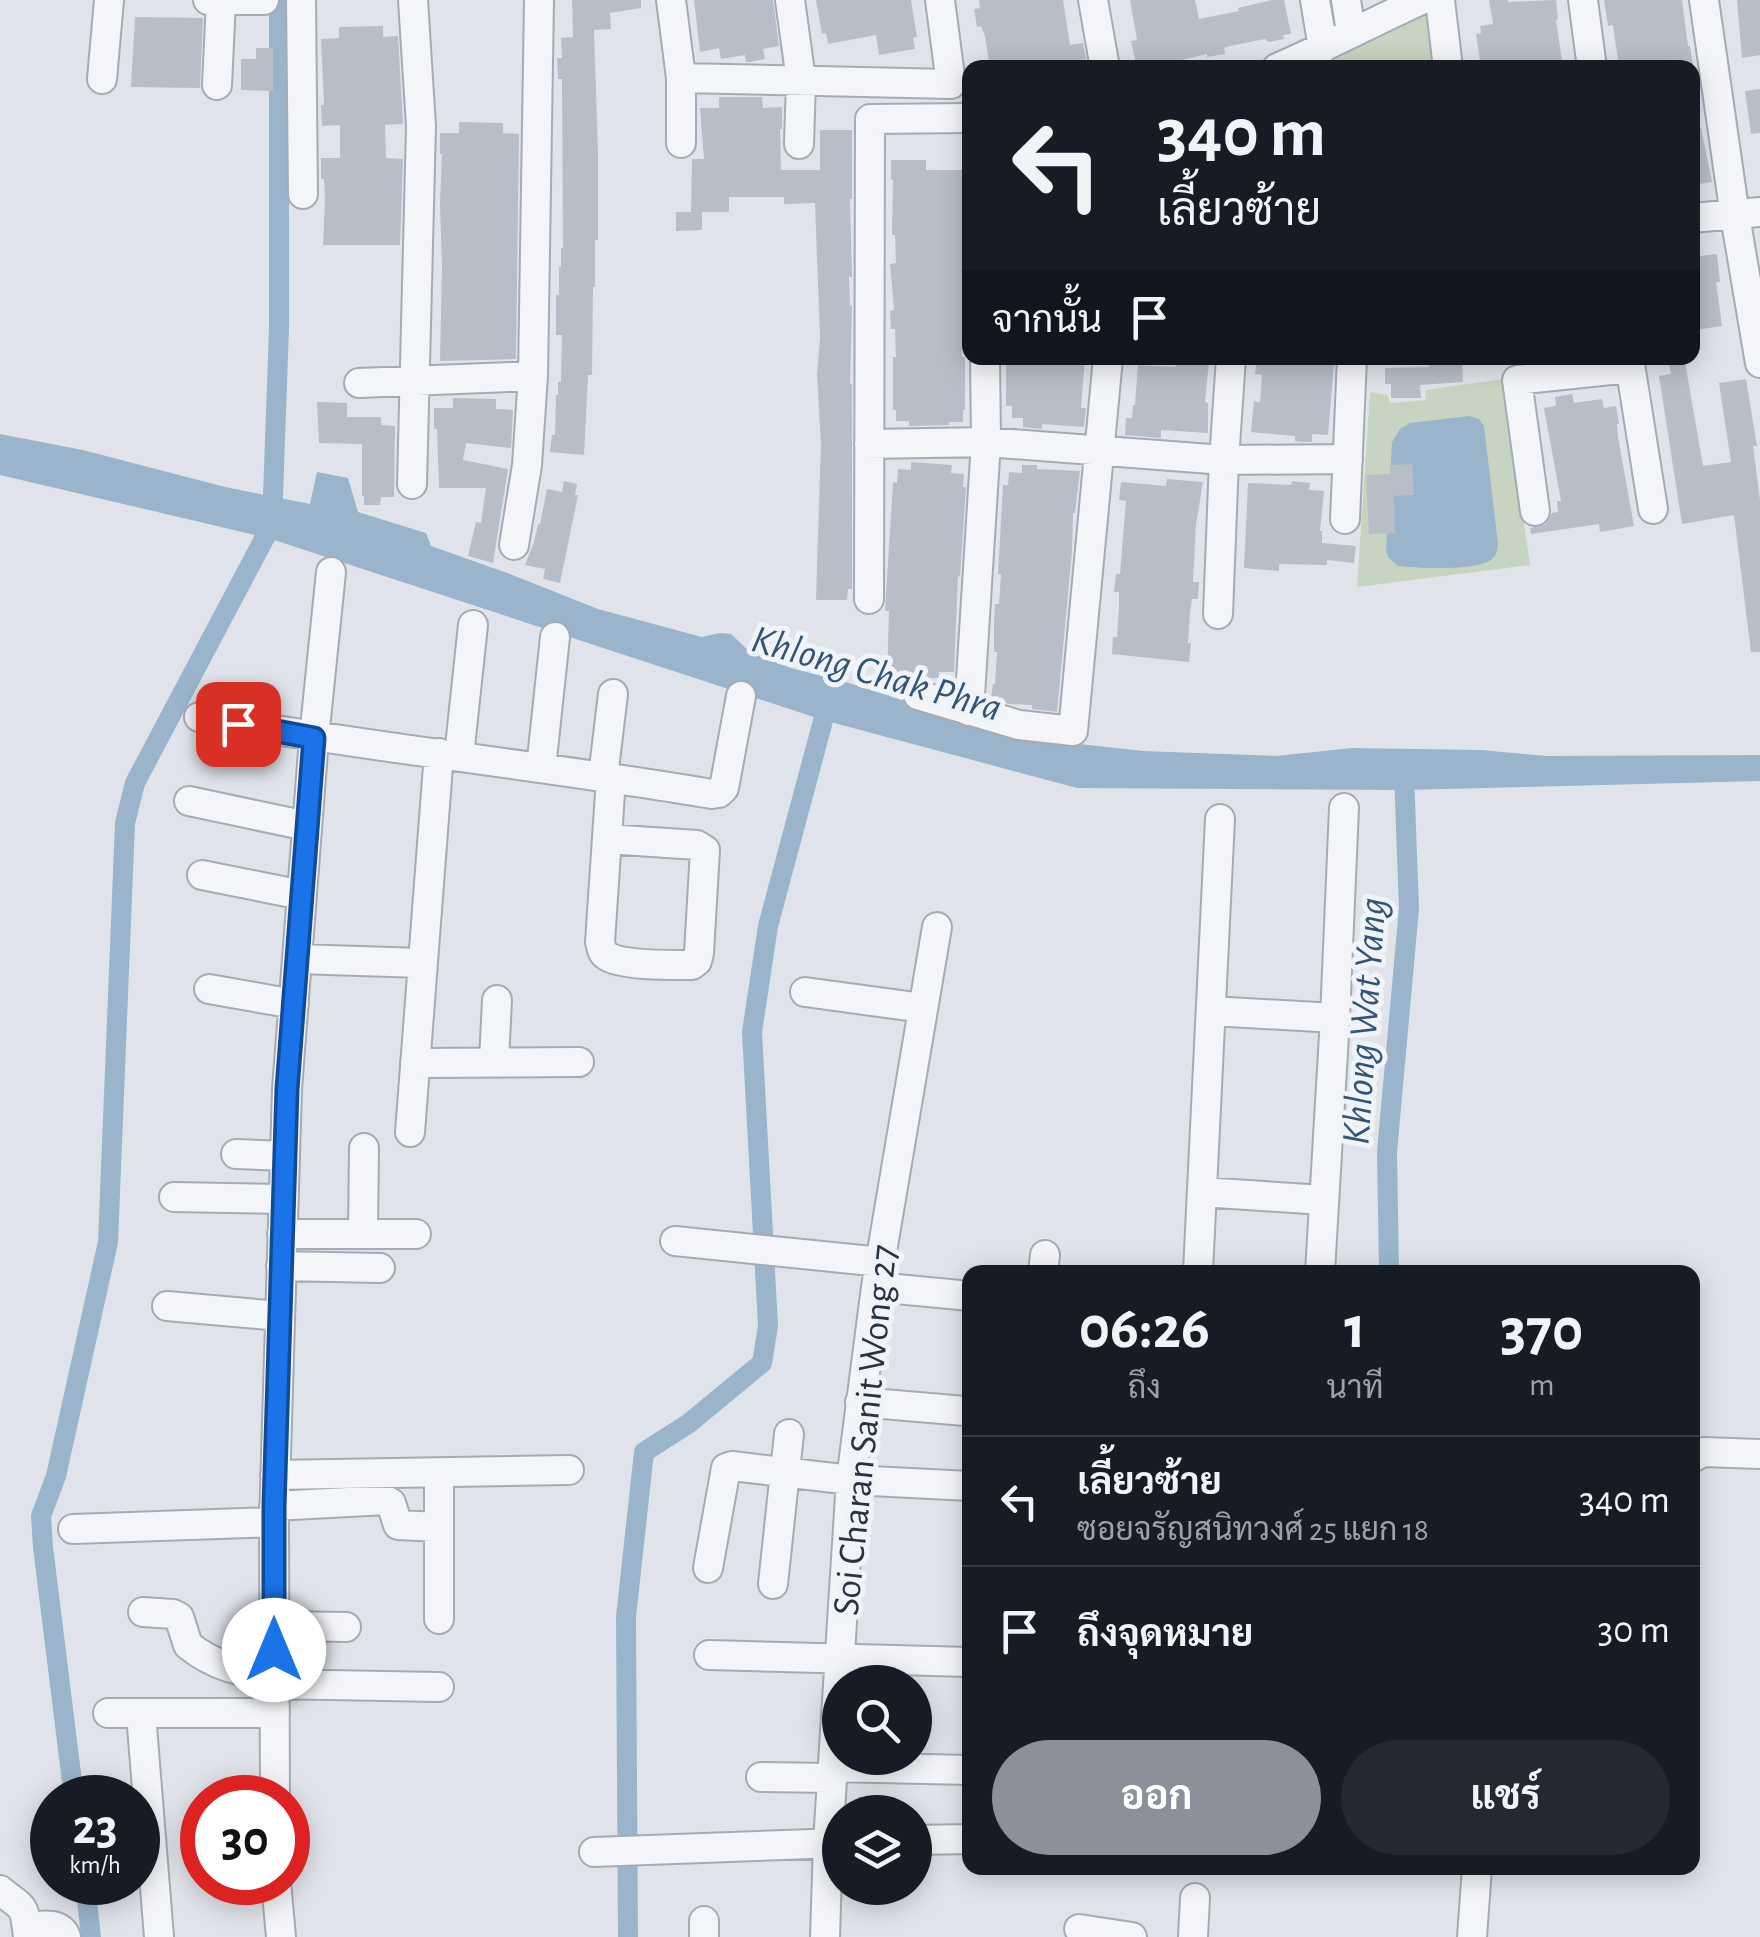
<!DOCTYPE html>
<html lang="th">
<meta charset="utf-8">
<style>
:root{--surface:#171b24;--page:#242831;--text:#f1f3f6;--muted:#9ea1a6;--line:#363941;--accent:#8c9099}
body{margin:0;font-family:"Alegreya Sans",Sarabun,sans-serif;background:var(--page);color:var(--text);height:100vh;display:flex;flex-direction:column;font-size:38px;white-space:nowrap}
*{box-sizing:border-box;margin:0}
p{font-size:32px;color:var(--muted)}
.icon{flex:none;width:55px;height:55px;fill:none;stroke:currentColor;stroke-width:2;stroke-linecap:round;stroke-linejoin:round}
.map{position:relative;flex:1;overflow:hidden}
.drawer{position:absolute;left:962px;top:1265px;width:738px;height:610px;display:flex;flex-direction:column;background:var(--surface);border-radius:20px;box-shadow:0 5px 25px #0003}
.drawer>*{flex:none}
.guide{position:absolute;left:962px;top:60px;width:738px;height:305px;border-radius:20px;box-shadow:0 5px 25px #0003;background:#171b24;color:var(--text);overflow:hidden}
.controls{position:absolute;left:822px;top:1665px;display:grid;gap:20px}
.controls a{display:grid;place-items:center;width:110px;height:110px;border-radius:50%;background:var(--surface);box-shadow:0 5px 25px #0003;font-size:50px}
.speed{position:absolute;left:30px;top:1775px;display:flex;gap:20px;font-size:50px;font-weight:700;text-align:center}
.speed>*{display:grid;place-content:center;width:130px;height:130px;border-radius:50%;background:var(--surface);box-shadow:0 5px 25px #0003;line-height:1}
.speed small{font-size:25px;font-weight:400}
.speed .limit{border:15px solid #d22;background:#fff;color:#111}
.pin{position:absolute;display:grid;place-items:center;width:85px;height:85px;color:#fff;margin:-42px;border-radius:20px;box-shadow:0 5px 15px #0006}
.me{position:absolute;width:110px;margin:-55px;rotate:0deg;stroke-linejoin:round;filter:drop-shadow(0 0 8px #0008)}
.turn{display:flex;align-items:center;gap:35px;height:210px;padding:0 30px;font-size:45px}
.turn .icon{width:130px;height:130px;stroke-width:2.5}
.turn b{display:block;font-size:70px;line-height:85px}
.then{display:flex;align-items:center;height:95px;padding:0 30px;background:#0003;gap:20px;font-size:38px}
.eta{display:flex;justify-content:space-evenly;align-items:center;height:170px;text-align:center}
.eta b{font-size:60px;font-weight:700;line-height:70px}
.cta{display:flex;gap:20px;margin-top:auto;padding:20px 30px}
.cta a{flex:1;height:115px;border-radius:60px;background:var(--accent);color:#fff;font-size:40px;font-weight:700;line-height:115px;text-align:center}
.cta a+a{background:var(--page);color:var(--text)}
ul{padding:0;list-style:none}
li{display:flex;align-items:center;gap:30px;height:130px;padding:0 30px;border-top:2px solid var(--line)}
li div{flex:1}
li b{display:block;font-size:38px}
li em{font-style:normal}
.map>svg:first-child{display:block}
.green{fill:#c7d4c1}
.water{fill:#9ab5cb}
.lines{fill:none;stroke-linecap:round;stroke-linejoin:round}
.canal{stroke:#9ab5cb;stroke-width:20}
.building{fill:#b7bec7}
.minor-casing{stroke:#a5abb4;stroke-width:32}
.minor{stroke:#f3f5f8;stroke-width:28}
.route-casing{stroke:#114b97;stroke-width:25}
.route{stroke:#1a73e8;stroke-width:18}
.labels{text-anchor:middle;stroke-width:10;stroke-linejoin:round;paint-order:stroke}
.street-label{font-size:38px;fill:#283342;stroke:#f0f3f7}
.water-label{font-size:40px;font-style:italic;fill:#315577;stroke:#f0f3f7}
</style>
<div class="map">
<svg width="1760" height="1937" viewBox="0 0 1760 1937">
<rect width="100%" height="100%" fill="#e0e4ea"/>
<path class="green" d="M1432 10 1440 67 1317 68 1384 29Z
M1503 379 1530 565 1357 587 1370 392 1388 395 1390 403 1425 400 1426 390Z"/>
<path class="water" d="M1469 416 1479 419 1484 426 1498 544C1497 550 1497 554 1493 558 1480 572 1417 568 1398 566L1388 557 1386 550 1392 442 1400 429 1410 423Z
M0 434 83 450 225 487 310 504 317 472 348 478 358 512 426 533 431 546 510 574 598 609 702 637 720 633 731 634 751 653 791 668 849 683 1016 737 1143 751 1276 756 1352 748 1482 750 1546 756 1760 755V781L1404 790 1077 788 823 720 268 538 0 475Z"/>
<g class="lines">
<path class="canal" d="M1389 1272 1387 1152 1409 908 1404 775
M74 1798 43 1547 41 1516 56 1476 108 1242 125 823 135 783 272 524 279 329V0
M85 1882 91 1937
M628 1937 626 1617 644 1452 688 1424 762 1363 768 1326 752 1032 768 926 827 706"/>
</g>
<path class="building" d="M572 0H641V8L610 13 611 29 594 30 598 152V240H595V287H593L592 375H588L584 455 550 452 552 435H555L556 395H558V382H561L562 335H556V295H559V267H561V248H563L562 79H558L557 58H562L561 38 573 37Z
M694 0H773L779 46 763 49 765 59 750 62H746L745 55 721 59 719 48 700 52Z
M816 0H911L917 37 913 38 915 49 879 55 876 35 828 44 826 33 822 34Z
M979 0H1063L1070 45 1083 43 1086 59 1070 62 1071 68H990L985 36 981 26 977 27 974 9 980 8Z
M1130 0H1195L1199 19 1239 11 1238 8 1272 0H1284L1291 34 1283 35 1284 39 1268 42 1265 39 1230 46 1224 48 1225 54 1207 57V54L1177 61 1179 68H1137L1131 41 1137 40Z
M1489 0H1508V2L1556 0 1558 19 1556 20 1563 68H1481L1476 34 1481 33 1480 26 1493 24Z
M1604 0H1682L1688 46H1690L1693 65 1675 68H1619L1613 25 1608 26Z
M1737 0H1760V55L1742 58Z
M135 17 203 18 200 88 131 87Z
M383 26V37L398 36 403 124 385 125 386 158 403 159 400 245H323L325 199 324 179H321V158H340V125L322 126 321 105H324L321 39 339 38V27Z
M256 48H273V91L241 90V59H256Z
M1760 89V133L1751 134 1745 91Z
M719 97H762L763 108 782 107V129H780L781 170H820V130H852V199H850L852 277H849L850 306H852L850 384H852V589H848L847 600H816L821 443 817 375 820 337 815 203 784 204V197H729V212H702V230L676 231V212H691L692 159H704L700 108H719Z
M459 122 503 123V133L519 134 516 359 440 361 442 268 440 203 442 154H440V133H459Z
M1701 128 1712 182 1692 185V129Z
M891 160H926V170H967L966 189H964L967 280H963L967 329H962V357H965V410H963V422H949V425L909 426V421H896V410H893V357H896L895 329H891L890 311 894 310 890 264 896 263 895 235H892L893 180 891 179Z
M1717 254 1720 282H1716L1722 326 1695 330 1692 308V302L1696 301 1692 257Z
M1006 358H1085L1081 408H1086L1084 427 1042 424V429L1023 427V418H1012V406H1006Z
M1177 358 1209 361 1205 402 1208 403V433L1161 430V438L1125 435 1126 418H1132L1133 405H1135L1138 365 1176 367Z
M1428 358H1462L1463 382 1420 385 1421 398H1391V384H1385V368L1429 367Z
M1257 359 1334 364 1328 435 1312 434V442H1303L1295 441V436L1251 432 1254 401 1260 402 1262 375 1255 374Z
M1685 362 1703 466 1731 462 1719 383 1746 379 1757 446H1753L1760 500V652H1751L1734 515 1682 524 1659 376 1671 374 1669 364Z
M1572 394 1574 403 1602 399 1604 408 1616 406 1619 424H1617L1618 437 1634 526 1600 532 1599 524 1531 534 1530 528 1545 525 1552 513 1558 512 1557 501H1561L1544 408 1556 406 1555 397Z
M453 398 496 399V409L513 410 511 448 466 443 463 460 508 469 493 563 468 556 476 522 481 523 486 488H439L437 429H434V408H453Z
M317 402 347 403V417H381V425L395 426 394 497H381L380 505H364V496H362V444L319 443Z
M911 462 952 465 951 473 964 474 963 487H966L960 577 958 576 954 672H939V678L887 680 889 611H885L893 482 897 483 898 469 911 470Z
M1412 464 1414 495 1394 496 1395 533 1369 534 1366 475 1391 474V465Z
M1022 465H1037V469L1080 471 1075 513H1073L1072 551 1057 712 1032 709V705L1009 704 991 699 993 684H995L997 652H994V622L995 604H999L1001 574H998L1003 485H1008L1009 472 1022 473Z
M1167 479 1203 482 1196 525 1193 582H1199L1198 599H1192L1190 612 1188 643H1191L1189 662 1112 654 1113 637H1117L1119 607V592H1114L1116 574H1120L1126 501 1119 500 1121 482 1166 486Z
M564 481 577 484 575 495H578L560 583 543 579 545 569 525 565 534 542 538 524H540L547 489 562 492Z
M1292 481 1310 483 1309 490 1324 491 1320 531H1322V543L1356 546 1354 563 1327 560V565L1279 564V571L1244 568 1248 483 1291 485Z"/>
<g class="lines">
<g class="minor-casing">
<path id="minor" d="M208 0H264
M301 0 303 194
M671 0 681 78V143
M790 0 801 80 799 144
M1093 0 1105 68
M1315 0 1323 48
M1346 0 1351 32
M1440 0 1448 68
M1583 0 1592 68
M1704 0 1735 216 1760 363
M1277 68C1326 47 1373 22 1421 0
M681 78 951 84 940 0
M102 79 109 0
M217 85 221 1
M1692 218 1760 212
M1629 358 1653 509
M359 383 533 376
M869 444 986 442 1224 460 1348 459
M412 484 421 126 413 0
M1535 511 1517 380 1630 368
M1345 519 1352 358
M514 545 527 465 533 376 539 0
M869 599 870 119 970 118
M1218 614 1224 460 1231 358
M918 695 1019 725 1073 731 1108 358
M969 711 986 442 985 358
M199 717C369 748 541 765 712 794L719 793 724 788 741 696
M459 756 473 625
M541 768 555 637
M603 777 613 694
M189 801 307 826
M607 839 697 845 705 850 699 953 697 961 692 965C673 965 622 966 607 956 601 952 602 949 600 942L611 778
M202 875 302 895
M297 959 422 963
M209 989 294 1004
M805 992 923 1008
M1211 1011 1335 1018
M494 1062 497 1000
M415 1063 579 1062
M410 1132 439 753
M236 1154 285 1156
M1202 1192 1323 1200
M174 1197 283 1199
M282 1234H416
M363 1234 364 1148
M675 1241 881 1262
M281 1266 380 1268
M1043 1272 1045 1255
M1198 1272 1220 819
M1320 1272 1335 1018 1344 808
M876 1287 970 1296
M167 1306 280 1316
M860 1402 965 1411
M1692 1458 1703 1452 1760 1454
M275 1475 569 1470
M274 1506 386 1500 391 1503 398 1525 439 1527
M73 1529 274 1522
M708 1568 726 1468 732 1466 851 1480 970 1486
M773 1584 789 1434
M143 1612 173 1614 179 1617 188 1645C214 1666 241 1673 274 1675
M439 1619V1478
M274 1626 346 1627
M709 1655 970 1662
M274 1684 439 1687
M108 1713H275
M141 1714 159 1937
M833 1767 970 1770
M761 1777 832 1778
M275 1798 274 1522 287 1089 314 738 331 572
M915 1840 970 1839
M594 1852 840 1843
M276 1882 281 1937
M0 1890C24 1910 24 1902 28 1937
M704 1921V1937
M27 1927C41 1926 60 1921 66 1937
M1079 1929 1132 1937
M825 1937 828 1843 851 1480 876 1287 937 927
M1193 1937 1195 1898
M1472 1937 1477 1868"/>
</g>
<use href="#minor" class="minor"/>
</g>
<g class="lines">
<g class="route-casing">
<path id="route" d="M238 724 314 738 287 1089 274 1506V1650"/>
</g>
<use href="#route" class="route"/>
</g>
<g class="labels">
<g class="street-label">
<text transform="translate(864 1430) rotate(-84)" y="13">Soi Charan Sanit Wong 27</text>
</g>
<g class="water-label">
<text transform="translate(877 672) rotate(16)" y="14">Khlong Chak Phra</text>
<text transform="translate(1363 1021) rotate(-86)" y="14">Khlong Wat Yang</text>
</g>
</g>
</svg>
<div class="controls">
<a><svg class="icon" aria-label="search" viewBox="0 0 24 24"><circle cx="10" cy="10" r="6"/><path d="M15 15l6 6"/></svg></a>
<a><svg class="icon" aria-label="layers" viewBox="0 0 24 24"><path d="M12 4l9 5-9 5-9-5zM3 14l9 5 9-5"/></svg></a>
</div>
<div class="speed"><div>23<small>km/h</small></div><div class="limit">30</div></div>
<div class="pin" style="left:238px;top:724px;background:#d93025"><svg class="icon" aria-label="arrive" viewBox="0 0 24 24"><path d="M6 21V4h12l-3 4 3 4H6"/></svg></div>
<svg class="me" style="left:274px;top:1650px" viewBox="-20 -20 40 40"><circle r="19" fill="#fff"/><path d="M0-13L10 11 0 6-10 11z" fill="#1a73e8"/></svg>
<div class="guide">
<div class="turn"><svg class="icon" aria-label="left" viewBox="0 0 24 24"><path d="M17 20v-9H6M10 6l-5 5 5 5"/></svg><div><b>340 m</b>เลี้ยวซ้าย</div></div>
<div class="then">จากนั้น<svg class="icon" aria-label="arrive" viewBox="0 0 24 24"><path d="M6 21V4h12l-3 4 3 4H6"/></svg></div>
</div>
<section class="drawer">
<div class="eta">
<div><b>06:26</b><p>ถึง</p></div>
<div><b>1</b><p>นาที</p></div>
<div><b>370</b><p>m</p></div>
</div>
<ul>
<li><svg class="icon" aria-label="left" viewBox="0 0 24 24"><path d="M17 20v-9H6M10 6l-5 5 5 5"/></svg><div><b>เลี้ยวซ้าย</b><p>ซอยจรัญสนิทวงศ์ 25 แยก 18</p></div><em>340 m</em></li>
<li><svg class="icon" aria-label="arrive" viewBox="0 0 24 24"><path d="M6 21V4h12l-3 4 3 4H6"/></svg><div><b>ถึงจุดหมาย</b></div><em>30 m</em></li>
</ul>
<div class="cta"><a>ออก</a><a>แชร์</a></div>
</section>
</div>
